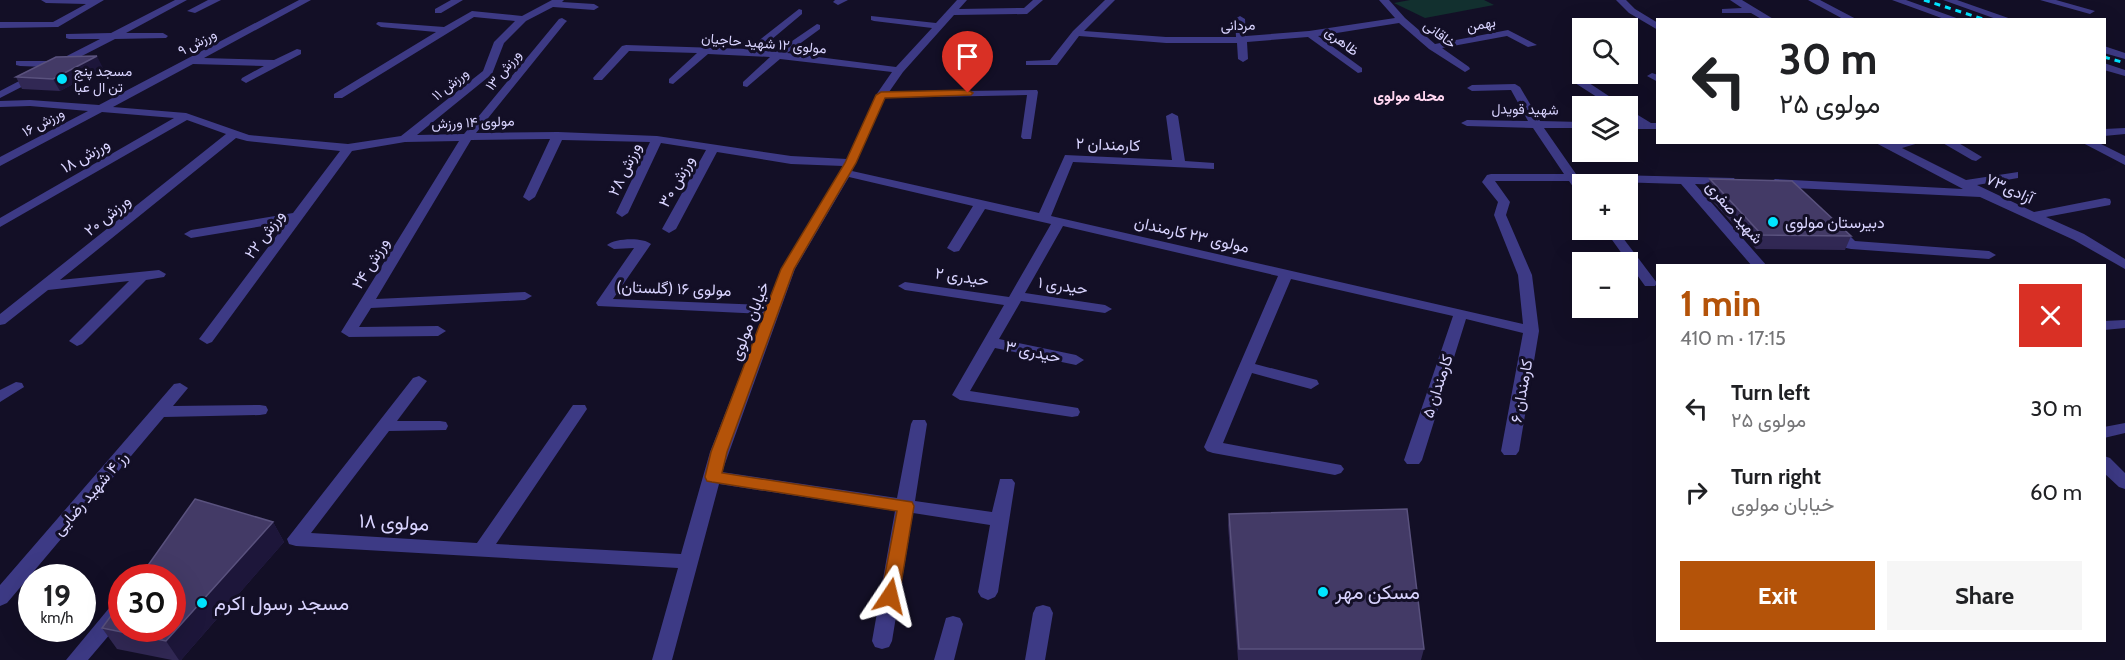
<!DOCTYPE html>
<meta charset="utf-8">
<style>
:root{--surface:#fff;--page:#f6f6f6;--text:#202124;--muted:#757577;--accent:#b45309}
body{margin:0;font-family:Cabin,Vazirmatn,sans-serif;background:var(--page);color:var(--text);height:100vh;display:flex;flex-direction:column;font-size:22px;white-space:nowrap}
*{box-sizing:border-box;margin:0}
p{font-size:20px;color:var(--muted)}
.icon{flex:none;width:33px;height:33px;fill:none;stroke:currentColor;stroke-width:2;stroke-linecap:round;stroke-linejoin:round}
.map{position:relative;flex:1;overflow:hidden}
.panel{position:absolute;left:1656px;top:264px;width:450px;height:378px;display:flex;flex-direction:column;background:var(--surface);border-radius:0px;box-shadow:0 6px 24px #0002}
.panel>*{flex:none}
.banner{position:absolute;left:1656px;top:18px;width:450px;height:126px;border-radius:0px;box-shadow:0 6px 24px #0002;background:#fff;color:var(--text);overflow:hidden}
.fabs{position:absolute;left:1572px;top:18px;display:grid;gap:12px}
.fabs a{display:grid;place-items:center;width:66px;height:66px;border-radius:0px;background:var(--surface);box-shadow:0 6px 24px #0002;font-size:30px}
.speed{position:absolute;left:18px;top:564px;display:flex;gap:12px;font-size:30px;font-weight:700;text-align:center}
.speed>*{display:grid;place-content:center;width:78px;height:78px;border-radius:50%;background:var(--surface);box-shadow:0 6px 24px #0002;line-height:1}
.speed small{font-size:15px;font-weight:400}
.speed .limit{border:9px solid #d22;background:#fff;color:#111}
.pin{position:absolute;display:grid;place-items:center;width:51px;height:51px;color:#fff;margin:-62px -26px;border-radius:50% 50% 50% 0;rotate:-45deg;box-shadow:0 0 6px #0007}
.pin .icon{rotate:45deg}
.me{position:absolute;width:66px;margin:-33px;rotate:10deg;stroke-linejoin:round;filter:drop-shadow(0 0 4px #0008)}
.turn{display:flex;align-items:center;gap:21px;height:126px;padding:0 24px;font-size:27px}
.turn .icon{width:78px;height:78px;stroke-width:2.5}
.turn b{display:block;font-size:42px;line-height:51px}
.round{display:grid;place-items:center;flex:none;width:63px;height:63px;border-radius:0px;background:var(--page)}
.overview{display:flex;align-items:center;justify-content:space-between;height:102px;padding:0 24px}
h1{font-size:36px;font-weight:700;line-height:45px;color:var(--accent)}
.cta{display:flex;gap:12px;margin-top:auto;padding:12px 24px}
.cta a{flex:1;height:69px;border-radius:0px;background:var(--accent);color:#fff;font-size:24px;font-weight:700;line-height:69px;text-align:center}
.cta a+a{background:var(--page);color:var(--text)}
ul{padding:0;list-style:none}
li{display:flex;align-items:center;gap:18px;height:84px;padding:0 24px}
li div{flex:1}
li b{display:block;font-size:22px}
li em{font-style:normal}
.map>svg:first-child{display:block}
.green{fill:#12302f}
.lines{fill:none;stroke-linecap:round;stroke-linejoin:round}
.minor{fill:#3d3a85;fill-rule:evenodd}
.rail{stroke:#00e5ff;stroke-width:3;stroke-dasharray:6 5;stroke-linecap:butt}
.wall{fill:#312854}
.shaded-wall{fill:#1d163a}
.building{fill:#433a66;stroke:#5a527e;stroke-width:1.5}
.route{fill:#b45309;stroke:#753606;stroke-width:1.5}
.poi-dot{fill:#00e5ff;stroke:#130f26;stroke-width:2}
.labels{text-anchor:middle;stroke-width:6;stroke-linejoin:round;paint-order:stroke}
.far-street-label{font-size:14px;fill:#d9d4ff;stroke:#130f26}
.far-poi-label{font-size:14px;fill:#d9d4ff;stroke:#130f26;text-anchor:start}
.far-neighbourhood-label{font-size:15px;font-weight:bold;fill:#ffd6f0;stroke:#130f26}
.street-label{font-size:16px;fill:#d9d4ff;stroke:#130f26}
.poi-label{font-size:16px;fill:#d9d4ff;stroke:#130f26;text-anchor:start}
.near-street-label{font-size:20px;fill:#d9d4ff;stroke:#130f26}
.near-poi-label{font-size:20px;fill:#d9d4ff;stroke:#130f26;text-anchor:start}
</style>
<div class="map">
<svg width="2125" height="660" viewBox="0 0 2125 660">
<rect width="100%" height="100%" fill="#130f26"/>
<path class="green" d="M1410 0H1484L1494 5 1425 18 1394 3Z"/>
<g class="lines">
<path class="minor" d="M41 0H104L58 27 0 28V22H53L86 4 46 3Z
M175 0H187L126 33H163L168 36 166 38 115 39 0 98V91L46 67 20 66 16 65V61H57L100 39H69L66 38V34L111 33Z
M208 0H221L195 13 187 11Z
M299 0H311L204 58 274 60 297 49 301 50V54L246 83 241 80 242 78 264 66 193 64 113 107 186 113 249 135 348 144 401 136 483 71 494 42 515 21 474 17 342 98H334V94L436 32 381 27 376 24 378 22 444 27 472 11 522 16 552 0H564L562 2 594 4 599 7 594 10 553 7 526 21 504 43 492 74 417 135 464 134 559 19 562 18 567 21 565 23 476 133 558 132 657 136 791 156 847 159 876 95 892 72 780 59 747 87 743 86V82L770 57 708 54 673 84 669 83V79L697 53 629 51 602 80H594L593 78 622 46 626 45 748 49 799 9 802 10V14L759 50 776 52 817 24 820 25V29L787 53 896 67 932 28 874 21 871 20V16L936 23 957 0H967L959 9 1024 8 1033 0H1043L1027 14 954 15 903 72 889 92 1037 90 1038 92 1031 139H1023L1021 137 1027 95 885 98 852 171 1039 213 1065 155 1172 160 1166 116 1172 113 1178 116 1185 161 1214 163V169L1073 162 1051 216 1523 324 1518 275 1494 215 1498 202 1482 182 1487 175 1491 174H1564L1533 128 1467 126 1461 123 1467 120 1528 121 1511 90 1472 91 1467 88 1472 85 1515 84 1520 87 1540 121 1582 122V128H1544L1576 174 1734 178 1736 181 1730 185 1695 184 1767 266H1752L1681 184 1582 181 1584 184 1582 195 1578 194 1569 181H1495L1510 202 1506 215 1532 275 1539 331 1519 451 1516 455H1504L1501 451 1523 333 1466 319 1422 460 1419 464H1407L1404 460 1453 316 1291 279 1255 364 1317 380 1319 384 1311 389 1252 373 1223 443 1341 465 1344 469 1341 473 1335 475 1213 453 1207 451 1204 447 1278 276 1063 226 1025 293 1105 305 1112 309 1105 313 1021 301 999 339 1076 355 1084 360 1076 365 995 348 970 391 1072 407 1078 408 1080 412 1078 416 1072 417 960 400 952 395 1004 305 905 290 898 286 905 282 1009 297 1051 224 985 209 959 251 954 252 947 248 973 206 849 177 795 269 722 472 897 498 911 424 913 420H925L927 424 915 501 992 512 1000 479H1012L1015 483 998 592 995 597 988 600 981 597 978 592 990 525 913 513 892 641 889 647 882 649 875 647 872 641 895 511 719 484 672 660H652L678 568 296 546 289 544 287 539 413 378 419 376 427 381 397 421H440L446 422 448 426 446 430 389 431 311 533 477 543 573 405H585L587 409 496 544 681 554 710 452 764 314 598 306 596 303 634 248 614 249 607 245C615 238 643 237 651 244L613 299 767 305 781 269 843 166 791 164 717 152 676 229 669 233 662 229 706 150 661 143 628 213 622 217 616 213 650 142 562 140 535 197 529 201 523 197 550 139 471 140 376 299 525 292 532 296 525 300 371 308 359 327 438 326 446 331 438 336 349 337 341 332 459 141 405 142 352 151 212 342 207 344 199 339 287 222 191 238 184 234 191 230 293 213 340 151 247 141 236 138 60 280 159 270 166 274 164 277 146 280 82 344 77 346 69 341 129 281 48 290 5 324 0 325V314L226 134 187 120 0 227V218L174 118 102 112 0 166V157L88 111 30 106 0 107V101L30 100 99 105Z
M451 0H463L441 13H435V9Z
M835 0H848L838 5 833 2Z
M1105 0H1115L1084 31 1166 37H1236L1235 19 1240 16 1245 19 1246 36 1309 31 1395 18 1379 0H1389L1405 18 1435 44 1508 30 1537 45 1528 47 1507 36 1442 48 1469 67 1470 69 1465 72 1429 49 1399 23 1318 36 1362 68V72L1358 73 1308 37 1247 42 1248 59 1243 62 1238 59 1237 43H1166L1079 36 1057 65H1026V61L1050 60 1073 31Z
M1616 0H1626L1635 9 1658 23V30L1629 13Z
M1730 0H1742L1775 20H1763L1751 13H1722V9L1742 8Z
M1808 0H1820L1858 20H1845Z
M1892 0H1906L1962 20H1947Z
M1943 0H1957L2014 20H1999Z
M2040 0H2056L2095 11 2090 14Z
M2104 46 2125 53V59L2104 53Z
M2104 63 2125 70V76L2104 70Z
M1652 73 1658 75V82L1647 76Z
M1579 78 1583 79 1624 106H1611L1575 83 1574 81Z
M1628 109 1651 123H1658V129H1628V123H1636L1628 117Z
M2125 128V134L2104 136V129Z
M1874 142H1922L1902 148 1966 180 2018 172V178L1977 185 2034 212 2105 198 2110 199 2111 202 2110 205 2046 217 2084 234 2125 259V269L2074 240 1980 197 1775 187 1769 183 1775 179 1963 189Z
M1941 142H1957L1982 157 1976 161 1972 160Z
M2081 142H2097L2125 156V165Z
M1834 224 1839 225 1855 241 1989 251 1996 255 1989 259 1851 249 1846 248 1827 228Z
M1605 230H1617L1657 283 1655 286H1645Z
M2125 320V328L2104 330V321Z
M16 382 22 383 24 387 0 402V390Z
M180 383 188 388 173 406 260 405 266 406 268 410 266 414 260 415 164 417 7 603 0 606V585L174 384Z
M2125 423V433L2104 438V427Z
M2104 456 2110 458 2125 473V489L2119 487 2104 473Z
M122 598V620L88 660H66L115 601Z
M1043 605 1050 607 1053 613 1045 660H1025L1033 613 1036 607Z
M953 616 960 618 963 624 954 660H934L946 618Z"/>
<path class="rail" d="M1924 0 1986 20
M2104 57 2125 63"/>
</g>
<path class="wall" d="M103 68 60 91 22 89 16 77Z
M1710 179 1851 236 1845 250 1756 249 1705 193Z
M1229 514 1424 649 1421 660H1238L1228 525Z
M273 522 284 542 181 660H172L117 649 102 628Z"/>
<path class="shaded-wall" d="M97 56 103 68 60 91 53 79Z
M273 522 284 542 181 660H179L166 641Z"/>
<path class="building" d="M97 56 53 79 16 77 56 57Z
M1710 179 1792 181 1851 236 1762 235Z
M195 499 273 522 166 641 102 628 122 601V628H172V578H139Z
M1407 509 1424 649H1239L1229 514Z"/>
<path class="route" d="M968 90 973 93 971 95 885 98 856 163 794 269 727 452 722 473 912 502 914 506 899 596 896 601 890 603 884 601 881 596 897 511 712 482 707 481 705 477 711 452 781 269 845 163 876 95 881 92Z"/>
<g class="poi-dot">
<circle cx="62" cy="79" r="6"/>
<circle cx="1773" cy="222" r="6"/>
<circle cx="1323" cy="592" r="6"/>
<circle cx="202" cy="603" r="6"/>
</g>
<g class="labels">
<g class="far-street-label">
<text transform="translate(1481 24) rotate(-11)" y="5">بهمن</text>
<text transform="translate(1238 25) rotate(-1)" y="5">مردانی</text>
<text transform="translate(1440 34) rotate(37)" y="5">خاقانی</text>
<text transform="translate(1342 41) rotate(37)" y="5">ظاهری</text>
<text transform="translate(197 42) rotate(-28)" y="5">ورزش ۹</text>
<text transform="translate(764 43) rotate(5)" y="5">مولوی ۱۲ شهید حاجیان</text>
<text transform="translate(503 70) rotate(-51)" y="5">ورزش ۱۳</text>
<text transform="translate(450 84) rotate(-39)" y="5">ورزش ۱۱</text>
<text transform="translate(1525 109) rotate(1)" y="5">شهید قویدل</text>
<text transform="translate(43 122) rotate(-28)" y="5">ورزش ۱۶</text>
<text transform="translate(473 122) rotate(-2)" y="5">مولوی ۱۴ ورزش</text>
</g>
<g class="far-poi-label">
<text x="74" y="76">مسجد پنج<tspan x="74" dy="16">تن ال عبا</tspan></text>
</g>
<g class="far-neighbourhood-label">
<text x="1409" y="101">محله مولوی</text>
</g>
<g class="street-label">
<text transform="translate(1108 144) rotate(2)" y="6">کارمندان ۲</text>
<text transform="translate(85 155) rotate(-30)" y="6">ورزش ۱۸</text>
<text transform="translate(624 169) rotate(-65)" y="6">ورزش ۲۸</text>
<text transform="translate(676 181) rotate(-61)" y="6">ورزش ۳۰</text>
<text transform="translate(2010 188) rotate(25)" y="6">آزادی۷۳</text>
<text transform="translate(1735 212) rotate(49)" y="6">شهید صفری</text>
<text transform="translate(107 215) rotate(-39)" y="6">ورزش ۲۰</text>
<text transform="translate(264 234) rotate(-54)" y="6">ورزش ۲۲</text>
<text transform="translate(1192 234) rotate(13)" y="6">مولوی ۲۳ کارمندان</text>
<text transform="translate(370 263) rotate(-59)" y="6">ورزش ۲۴</text>
<text transform="translate(962 276) rotate(8)" y="6">حیدری ۲</text>
<text transform="translate(1063 285) rotate(8)" y="6">حیدری ۱</text>
<text transform="translate(674 288) rotate(2)" y="6">مولوی ۱۶ (گلستان)</text>
<text transform="translate(749 321) rotate(-69)" y="6">خیابان مولوی</text>
<text transform="translate(1033 351) rotate(12)" y="6">حیدری ۳</text>
<text transform="translate(1437 386) rotate(-72)" y="6">کارمندان ۵</text>
<text transform="translate(1521 391) rotate(-80)" y="6">کارمندان ۶</text>
<text transform="translate(90 493) rotate(-49)" y="6">رز ۴ شهید رضایی</text>
</g>
<g class="poi-label">
<text x="1785" y="228">دبیرستان مولوی</text>
</g>
<g class="near-street-label">
<text transform="translate(394 522) rotate(3)" y="7">مولوی ۱۸</text>
</g>
<g class="near-poi-label">
<text x="1335" y="599">مسکن مهر</text>
<text x="214" y="610">مسجد رسول اکرم</text>
</g>
</g>
</svg>
<div class="fabs">
<a><svg class="icon" aria-label="search" viewBox="0 0 24 24"><circle cx="10" cy="10" r="6"/><path d="M15 15l6 6"/></svg></a>
<a><svg class="icon" aria-label="layers" viewBox="0 0 24 24"><path d="M12 4l9 5-9 5-9-5zM3 14l9 5 9-5"/></svg></a>
<a>+</a>
<a>−</a>
</div>
<div class="speed"><div>19<small>km/h</small></div><div class="limit">30</div></div>
<div class="pin" style="left:968px;top:93px;background:#d93025"><svg class="icon" aria-label="arrive" viewBox="0 0 24 24"><path d="M6 21V4h12l-3 4 3 4H6"/></svg></div>
<svg class="me" style="left:890px;top:596px" viewBox="-20 -20 40 40"><path d="M0-17L14 15 0 8-14 15z" fill="#b45309" stroke="#fff" stroke-width="4"/></svg>
<div class="banner">
<div class="turn"><svg class="icon" aria-label="left" viewBox="0 0 24 24"><path d="M17 20v-9H6M10 6l-5 5 5 5"/></svg><div><b>30 m</b>مولوی ۲۵</div></div>
</div>
<section class="panel">
<div class="overview"><div><h1>1 min</h1><p>410 m · 17:15</p></div><a class="round" style="background:#d93025;color:#fff"><svg class="icon" aria-label="close" viewBox="0 0 24 24"><path d="M6 6l12 12M18 6L6 18"/></svg></a></div>
<ul>
<li><svg class="icon" aria-label="left" viewBox="0 0 24 24"><path d="M17 20v-9H6M10 6l-5 5 5 5"/></svg><div><b>Turn left</b><p>مولوی ۲۵</p></div><em>30 m</em></li>
<li><svg class="icon" aria-label="right" viewBox="0 0 24 24"><path d="M7 20v-9h11M14 6l5 5-5 5"/></svg><div><b>Turn right</b><p>خیابان مولوی</p></div><em>60 m</em></li>
</ul>
<div class="cta"><a>Exit</a><a>Share</a></div>
</section>
</div>
